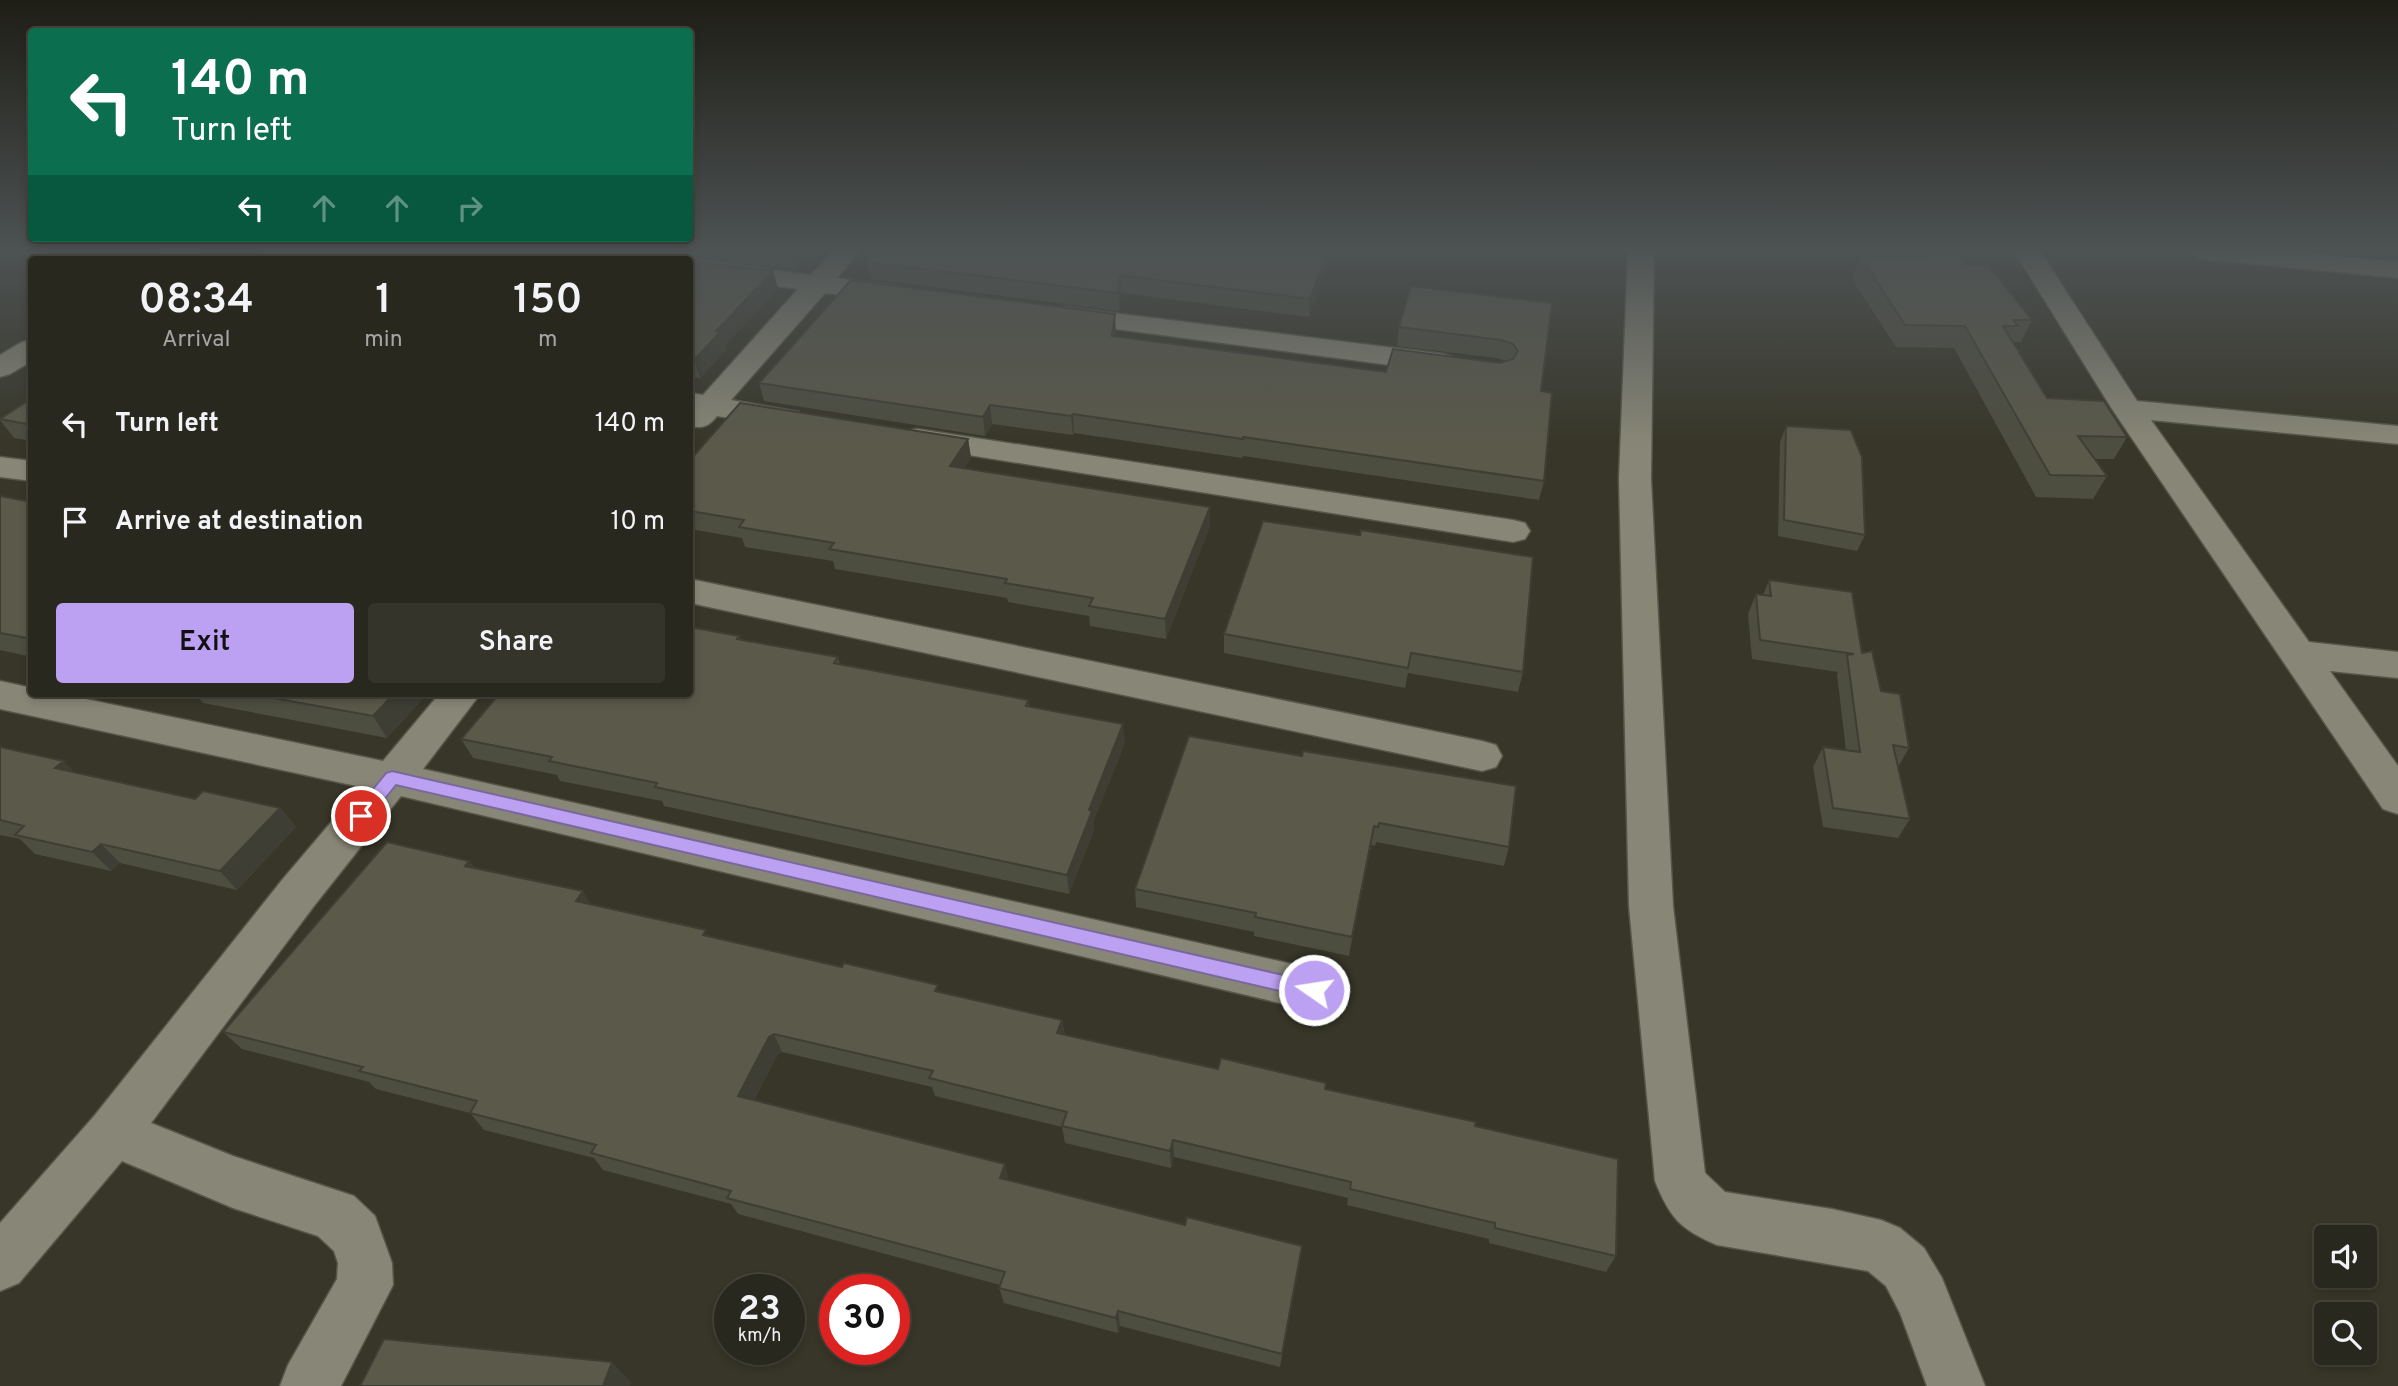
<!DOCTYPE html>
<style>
:root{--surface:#29281e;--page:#35342b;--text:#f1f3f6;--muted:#a5a6a4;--line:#45443c;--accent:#bca0f2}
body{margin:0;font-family:Overpass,sans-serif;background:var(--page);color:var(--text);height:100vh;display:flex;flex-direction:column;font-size:26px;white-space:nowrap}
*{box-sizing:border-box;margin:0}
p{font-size:23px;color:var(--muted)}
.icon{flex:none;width:38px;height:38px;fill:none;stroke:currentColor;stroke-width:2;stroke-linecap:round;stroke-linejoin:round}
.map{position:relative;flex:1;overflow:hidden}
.sheet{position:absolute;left:28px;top:256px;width:665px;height:441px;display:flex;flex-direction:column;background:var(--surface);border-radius:7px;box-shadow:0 4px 10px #0003,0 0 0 2px var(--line)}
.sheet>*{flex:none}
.guide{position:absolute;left:28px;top:28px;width:665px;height:214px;border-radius:7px;box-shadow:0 4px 10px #0003,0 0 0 2px var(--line);background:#0b6e4f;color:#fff;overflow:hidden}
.fabs{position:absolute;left:2314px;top:1225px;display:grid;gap:14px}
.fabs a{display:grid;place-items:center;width:63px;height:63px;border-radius:7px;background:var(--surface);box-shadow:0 4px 10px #0003,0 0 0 2px var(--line);font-size:35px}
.speed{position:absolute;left:714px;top:1274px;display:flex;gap:14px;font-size:35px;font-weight:700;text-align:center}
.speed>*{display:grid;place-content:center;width:91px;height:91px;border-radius:50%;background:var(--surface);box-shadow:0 4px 10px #0003,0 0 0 2px var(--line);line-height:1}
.speed small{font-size:18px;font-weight:400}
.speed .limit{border:10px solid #d22;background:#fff;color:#111}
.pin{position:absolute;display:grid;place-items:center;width:60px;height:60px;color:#fff;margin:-30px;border:4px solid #fff;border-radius:50%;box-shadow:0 2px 7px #0007}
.me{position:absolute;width:77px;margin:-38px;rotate:283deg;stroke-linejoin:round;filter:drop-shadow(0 0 5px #0008)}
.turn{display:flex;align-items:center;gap:24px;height:147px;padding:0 28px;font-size:32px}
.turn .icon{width:91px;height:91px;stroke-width:2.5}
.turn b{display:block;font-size:49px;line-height:60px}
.lanes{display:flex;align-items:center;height:66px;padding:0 28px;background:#0003;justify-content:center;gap:35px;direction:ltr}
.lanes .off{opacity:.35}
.eta{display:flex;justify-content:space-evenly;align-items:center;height:119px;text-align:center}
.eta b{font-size:42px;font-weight:600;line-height:49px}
.action{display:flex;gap:14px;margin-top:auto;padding:14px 28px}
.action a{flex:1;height:80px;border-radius:7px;background:var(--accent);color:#111;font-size:28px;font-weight:600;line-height:80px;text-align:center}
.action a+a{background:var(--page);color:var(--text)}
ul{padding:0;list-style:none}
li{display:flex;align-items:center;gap:21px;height:98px;padding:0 28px}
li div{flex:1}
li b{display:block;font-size:26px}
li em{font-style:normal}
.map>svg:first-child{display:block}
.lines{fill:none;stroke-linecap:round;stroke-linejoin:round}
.minor-casing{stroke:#565549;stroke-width:3}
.minor{fill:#888777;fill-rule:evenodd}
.wall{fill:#4d4d40}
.shaded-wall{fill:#3f3e34}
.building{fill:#5a594a;stroke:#3f3e34;stroke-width:2}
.route{fill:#bca0f2;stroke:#7a689d;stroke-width:2}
</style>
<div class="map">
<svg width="2398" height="1386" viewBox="0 0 2398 1386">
<rect width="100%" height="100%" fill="#373628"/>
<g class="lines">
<g class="minor-casing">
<path id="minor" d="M167 251H198L190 259H159Z
M833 251H860L837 278 897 286 907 288 911 294 907 300 897 302 825 293 731 400 799 412 803 418 799 424 788 427 717 416C709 426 703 429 690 426V393L703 395 798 289 690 275V259L811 275Z
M1628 251H1654L1651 479 1673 906 1705 1173 1725 1192 1832 1209 1881 1220 1900 1228 1924 1248 1942 1278 1985 1386H1927L1900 1313 1886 1286 1868 1271 1717 1245C1680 1229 1670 1218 1655 1181L1629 906 1619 479Z
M2014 251H2040L2137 401 2398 426V444L2151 420 2309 642 2398 652V678L2330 671 2398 766V814L2383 809 2112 409Z
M2191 251H2283L2398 262V278L2204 259 2195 256Z
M1065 307 1443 354 1453 357 1458 363 1453 369 1443 372 1055 321 1051 315 1055 309Z
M32 340V361L10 374 0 377V355L22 342Z
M917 429 1513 520 1525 523 1530 531 1525 539 1513 542 906 445 901 438 906 431Z
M0 457 32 461V481L0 477Z
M690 579 1482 741 1496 745 1502 756 1496 767 1482 771 690 603Z
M0 681 32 688V693H57L383 761 440 693H481L423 769 1314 969 1331 975 1337 990 1331 1005 1314 1011 401 796 314 906 151 1123 233 1156 354 1196 375 1216 392 1263 393 1285 341 1386H280L288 1365 337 1279 338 1263 334 1251 318 1236 233 1208 122 1161 19 1283 0 1291V1223L95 1115 282 880 361 787 0 709Z"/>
</g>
<use href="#minor" class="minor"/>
</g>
<path class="wall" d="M266 251H814L796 270 688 257Z
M877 251H1332L1331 257 1309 317 1121 293 1119 311 871 279 867 262Z
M1861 257 1965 265 2032 320 2021 342H2012L2047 398 2127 437 2114 459H2095L2107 476 2093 499 2036 497 1954 348 1896 347 1852 279Z
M690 261 773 271 778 289 725 345 727 349 700 378 693 377 690 381Z
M1552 303 1541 391 1544 481 1539 500 1243 456 1242 458 1074 433 1073 435 992 424 985 436 764 401 759 383 1115 314V337L1386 372 1500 363 1506 361 1497 358 1397 346 1399 327Z
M32 398V441L14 438 0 420V419Z
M1786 426 1865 535 1857 551 1778 536 1780 442Z
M968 439 971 458 964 469 1210 507V526L1166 639 1090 626 1089 616 1008 602 1007 598 835 569 833 561 745 547 742 538 690 529V460Z
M0 496 32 502V657L0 650Z
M1263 521 1523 672 1518 692 1408 673 1405 688 1224 653V634Z
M1769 580 1862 653 1909 748 1898 767 1910 819 1898 838 1823 827 1813 767 1823 747 1846 751 1837 674 1838 672 1752 659 1748 614 1756 594 1763 595Z
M739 636 740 639 838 657 840 664 1028 700 1029 706 1125 743 1093 822 1094 830 1069 894 664 806 662 801 560 781 557 775 473 758 461 739Z
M180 693H428L387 738 203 703 198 697Z
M0 747 75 773 195 799 280 808 296 827 237 890 120 863 111 871 35 854 20 839 0 835Z
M1302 756 1509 847 1504 866 1376 842 1375 846 1371 845 1349 956 1254 936V932L1136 907 1135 889Z
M469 861 474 867 583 891 590 904 709 936 940 993 1062 1020 1065 1035 1218 1069 1325 1089 1475 1126 1616 1256 1606 1272 1489 1243V1239L1347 1205 1348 1198 1174 1157 1171 1168 1065 1143 1062 1127 935 1096 932 1087 782 1052 778 1054 754 1100 1009 1180 1300 1262 1280 1367 1120 1326 1118 1333 1004 1303 999 1288 1000 1285 738 1214 731 1204 603 1170 594 1158 484 1130 470 1113 376 1089 369 1082 242 1049 223 1032Z"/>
<path class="shaded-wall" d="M684 251H686L688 259H684Z
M793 251H814L796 270 791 253Z
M1328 251H1332L1331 257 1309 317 1310 299Z
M773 271 778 289 725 345 727 349 700 378 694 360 716 331Z
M1120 275 1121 293 1119 311 1118 293Z
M1115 314 1116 332 1113 355 1112 336Z
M690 365 693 377 690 381Z
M990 405 992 424 985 436 983 417Z
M1073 414 1074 433 1073 435 1071 416Z
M968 439 971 458 954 486 950 466Z
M1210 507V526L1166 639 1165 619Z
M395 693H428L387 738 373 716Z
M1123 724 1125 743 1093 822 1094 830 1069 894 1067 875 1089 810Z
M64 761 82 780 55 768Z
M280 808 296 827 237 890 220 871Z
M1374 826 1371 845 1349 956 1352 937Z
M101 844 120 863 111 871 92 852Z
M469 861 482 880 465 866Z
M583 891 594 910 576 901Z
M1062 1020 1065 1038 1057 1033Z
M774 1034 782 1052 778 1054 747 1113 738 1096 769 1037Z
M1173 1140 1174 1157 1171 1168 1170 1151Z
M1005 1164 1009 1180 1000 1178Z
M1302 1246 1300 1262 1280 1367 1282 1354Z
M1118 1311 1120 1326 1118 1333 1116 1318Z
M612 1362 631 1382 630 1386H603Z"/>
<path class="building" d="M266 251H684V259H253Z
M877 251H1328L1310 299 1120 275 1118 293 867 262Z
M1938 251H1956L1965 265H1988L2032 320H2013L2018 326H2003L2047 398 2104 401 2127 437 2078 436 2107 476 2050 475 1965 326 1905 325 1861 257 1926 258Z
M690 261 773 271 716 331H721L694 360 690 359Z
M851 280 1115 314 1112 336 1386 372 1393 349 1500 363 1513 359 1518 351 1513 344 1501 340 1399 327 1411 286 1552 303 1541 391 1552 393 1544 481 1243 437V439L1073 414 1071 416 990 405 983 417 759 383Z
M32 398V425L0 419Z
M740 403 968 439 950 466 1210 507 1165 619 1089 606 1093 598 1005 583 1007 579 829 549 834 543 739 527 744 520 690 511V460Z
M1786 426 1851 430 1862 457 1865 535 1784 520Z
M0 496 32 502V639L0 633Z
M1263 521 1360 535 1361 530 1533 557 1523 672 1411 653 1408 668 1224 634Z
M1769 580 1852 592 1862 653 1872 651 1881 691 1900 694 1909 748 1893 745 1910 819 1833 808 1823 747 1860 752 1847 655 1854 654 1760 640 1756 594 1771 596Z
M690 627 739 636 737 639 838 657 834 663 1028 700 1026 706 1123 724 1089 810 1092 811 1067 875 655 787 657 783 549 761 552 757 461 739 500 693H690Z
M246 693H395L373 716Z
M1189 736 1302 756 1303 751 1516 786 1509 847 1379 823 1378 827 1374 826 1352 937 1255 917 1256 913 1135 889Z
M0 747 64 761 55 768 195 799 203 791 280 808 220 871 101 844 92 852 15 835 24 826 0 820Z
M387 842 469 861 465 866 583 891 576 901 706 930 703 935 842 967 844 963 938 985 935 991 1062 1020 1057 1033 1218 1069 1221 1058 1326 1083 1325 1089 1476 1122 1475 1126 1618 1159 1616 1256 1495 1228V1223L1350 1189 1351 1182 1173 1140 1170 1151 1062 1126 1067 1112 929 1078 933 1071 774 1034 769 1037 738 1096 1005 1164 1000 1178 1185 1225 1187 1217 1302 1246 1282 1354 1118 1311 1116 1318 999 1288 1005 1272 727 1198 731 1191 591 1153 596 1145 470 1113 477 1101 359 1071 363 1067 223 1032Z
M384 1339 612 1362 603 1386H360Z"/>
<linearGradient id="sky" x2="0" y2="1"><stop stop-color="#1e1e16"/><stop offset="0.56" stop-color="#4d5253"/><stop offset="1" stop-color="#4d5253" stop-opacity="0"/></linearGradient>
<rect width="2398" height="445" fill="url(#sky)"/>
<path class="route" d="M392 771 1314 982 1321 984 1323 990 1321 996 1314 999 396 785 367 821H355L352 816 355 811 386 773Z"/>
</svg>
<div class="fabs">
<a><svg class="icon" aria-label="sound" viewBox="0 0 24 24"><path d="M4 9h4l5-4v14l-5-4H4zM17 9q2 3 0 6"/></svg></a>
<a><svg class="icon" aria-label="search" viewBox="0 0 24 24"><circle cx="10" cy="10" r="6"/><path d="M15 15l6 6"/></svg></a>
</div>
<div class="speed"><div>23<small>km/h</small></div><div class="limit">30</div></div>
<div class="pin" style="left:361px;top:816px;background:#d93025"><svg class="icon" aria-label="arrive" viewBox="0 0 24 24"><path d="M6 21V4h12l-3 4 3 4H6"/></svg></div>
<svg class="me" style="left:1314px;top:990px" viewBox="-20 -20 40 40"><circle r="17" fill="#bca0f2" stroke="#fff" stroke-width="3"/><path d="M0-11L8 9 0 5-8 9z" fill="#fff"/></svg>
<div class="guide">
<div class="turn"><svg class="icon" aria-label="left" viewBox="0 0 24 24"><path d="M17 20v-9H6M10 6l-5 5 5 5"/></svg><div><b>140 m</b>Turn left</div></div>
<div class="lanes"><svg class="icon" aria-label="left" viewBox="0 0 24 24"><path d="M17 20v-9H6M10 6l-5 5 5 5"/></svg><svg class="icon off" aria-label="ahead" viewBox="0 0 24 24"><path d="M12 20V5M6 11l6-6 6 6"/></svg><svg class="icon off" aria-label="ahead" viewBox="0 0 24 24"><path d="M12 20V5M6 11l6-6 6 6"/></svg><svg class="icon off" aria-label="right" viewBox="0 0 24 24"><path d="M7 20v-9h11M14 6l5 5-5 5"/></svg></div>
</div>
<section class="sheet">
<div class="eta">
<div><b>08:34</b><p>Arrival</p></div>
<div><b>1</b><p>min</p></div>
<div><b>150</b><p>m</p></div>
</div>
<ul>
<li><svg class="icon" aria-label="left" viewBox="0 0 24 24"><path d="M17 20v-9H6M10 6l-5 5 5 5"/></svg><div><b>Turn left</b></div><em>140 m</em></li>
<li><svg class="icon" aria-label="arrive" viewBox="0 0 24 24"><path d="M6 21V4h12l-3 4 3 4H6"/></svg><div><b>Arrive at destination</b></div><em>10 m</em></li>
</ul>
<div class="action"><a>Exit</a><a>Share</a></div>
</section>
</div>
